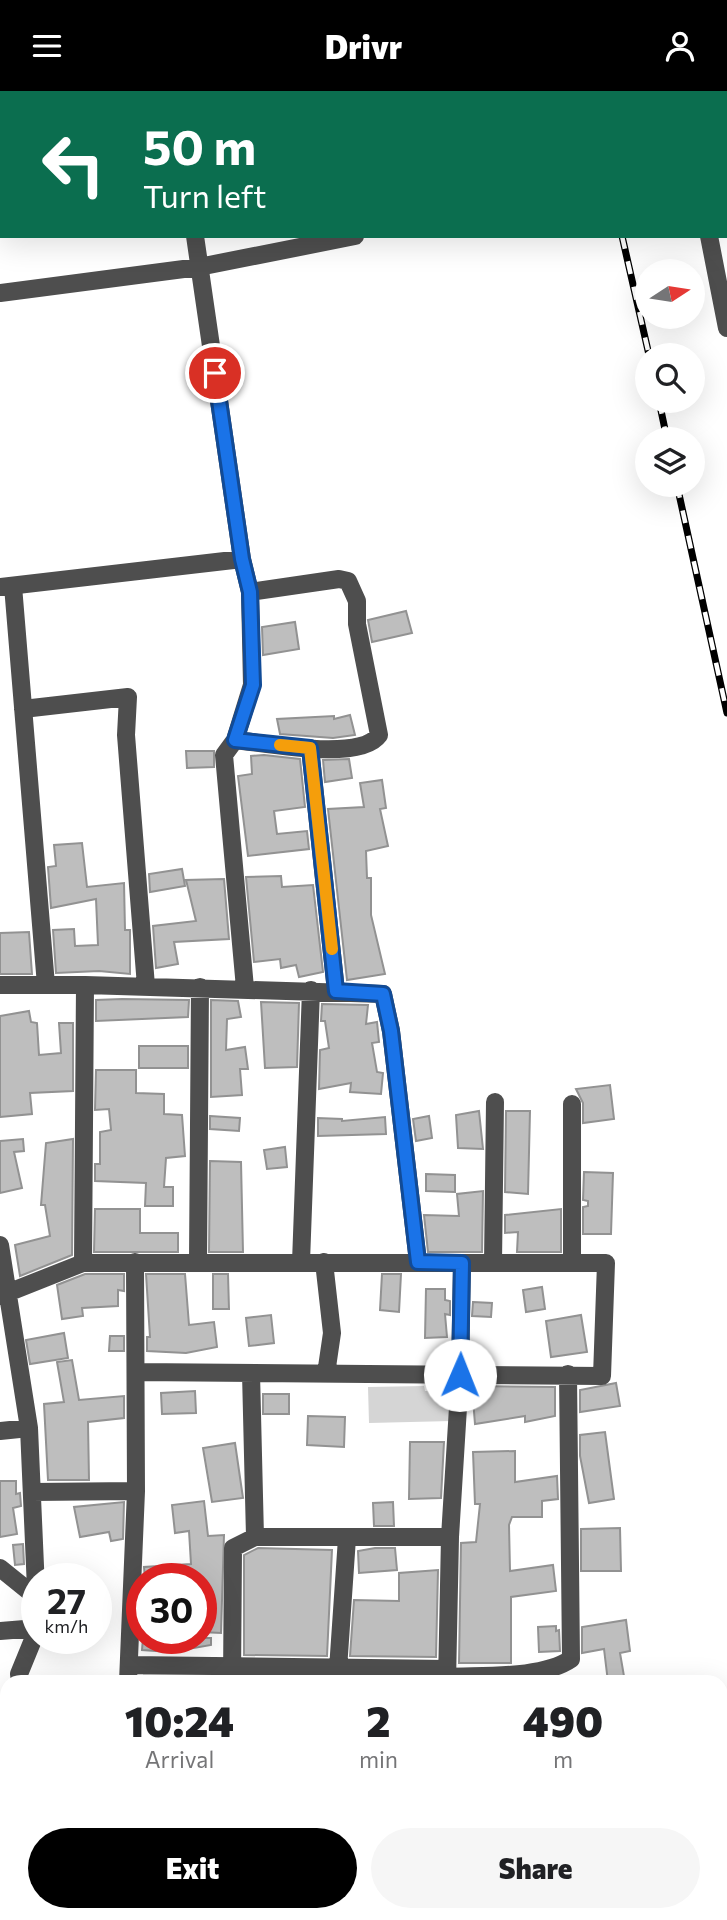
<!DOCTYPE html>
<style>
:root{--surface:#fff;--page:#f6f6f6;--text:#202124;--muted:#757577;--accent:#000}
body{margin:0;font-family:Commissioner,sans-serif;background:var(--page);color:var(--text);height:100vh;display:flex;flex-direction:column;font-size:26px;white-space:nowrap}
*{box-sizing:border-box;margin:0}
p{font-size:23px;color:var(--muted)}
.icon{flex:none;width:38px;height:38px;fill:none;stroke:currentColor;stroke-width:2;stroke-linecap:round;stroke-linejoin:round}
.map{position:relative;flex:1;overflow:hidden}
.panel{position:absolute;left:0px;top:1584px;width:728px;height:247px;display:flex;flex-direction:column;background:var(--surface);border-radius:21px 21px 0 0;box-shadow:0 7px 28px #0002}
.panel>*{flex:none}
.guide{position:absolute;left:0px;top:0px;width:728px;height:147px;box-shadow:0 7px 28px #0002;background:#0b6e4f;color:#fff;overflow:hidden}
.needle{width:46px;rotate:78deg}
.controls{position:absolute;left:635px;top:168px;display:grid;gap:14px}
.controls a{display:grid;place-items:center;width:70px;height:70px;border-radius:50%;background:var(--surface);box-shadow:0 7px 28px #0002;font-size:35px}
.speed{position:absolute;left:21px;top:1472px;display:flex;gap:14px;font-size:35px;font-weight:700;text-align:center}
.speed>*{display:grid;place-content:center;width:91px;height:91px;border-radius:50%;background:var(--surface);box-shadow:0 7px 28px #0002;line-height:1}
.speed small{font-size:18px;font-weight:400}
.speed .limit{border:10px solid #d22;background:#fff;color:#111}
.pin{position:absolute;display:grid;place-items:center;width:60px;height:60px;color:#fff;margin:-30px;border:4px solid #fff;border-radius:50%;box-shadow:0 2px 7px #0007}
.me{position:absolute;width:77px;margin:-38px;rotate:1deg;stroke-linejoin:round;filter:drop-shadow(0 0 5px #0008)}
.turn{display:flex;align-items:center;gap:24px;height:147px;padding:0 28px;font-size:32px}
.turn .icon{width:91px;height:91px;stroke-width:2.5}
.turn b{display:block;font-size:49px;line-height:60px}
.eta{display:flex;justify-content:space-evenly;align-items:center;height:119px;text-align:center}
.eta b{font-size:42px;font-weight:800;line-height:49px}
.cta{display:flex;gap:14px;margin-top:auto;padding:14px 28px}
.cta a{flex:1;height:80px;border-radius:42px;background:var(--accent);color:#fff;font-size:28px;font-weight:800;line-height:80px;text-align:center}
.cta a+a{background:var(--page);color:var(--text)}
header{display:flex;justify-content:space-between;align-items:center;height:91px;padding:0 28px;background:var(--accent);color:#fff;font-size:32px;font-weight:800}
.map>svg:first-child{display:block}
.green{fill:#d5d5d5}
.building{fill:#bebebe;stroke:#929292;stroke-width:2}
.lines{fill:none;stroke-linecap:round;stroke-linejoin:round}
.minor{stroke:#4e4e4e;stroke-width:18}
.rail-casing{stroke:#000;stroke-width:7}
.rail{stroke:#fff;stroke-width:4.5;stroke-dasharray:13;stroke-linecap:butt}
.route-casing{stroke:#114b97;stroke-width:18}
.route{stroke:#1a73e8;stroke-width:12}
.slow{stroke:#f59e0b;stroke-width:12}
</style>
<header><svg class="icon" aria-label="menu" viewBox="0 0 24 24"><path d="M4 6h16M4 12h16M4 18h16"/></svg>Drivr<svg class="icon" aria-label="person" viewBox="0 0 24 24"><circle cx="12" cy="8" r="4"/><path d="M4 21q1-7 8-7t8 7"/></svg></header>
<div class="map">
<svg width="727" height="1829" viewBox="0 0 727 1829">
<rect width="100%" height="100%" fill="#fff"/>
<path class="green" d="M424 1295 425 1300H451L452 1330 369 1332 368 1296Z
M143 1578 227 1580V1591H143Z"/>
<path class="building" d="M406 520 412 542 372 551 368 529Z
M295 531 299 558 263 564 262 536Z
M350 624 355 644 333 647 280 643 277 628 334 625V628Z
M186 660H214V676L187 677Z
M264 664 300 668 305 716 274 720 277 743 307 740 309 758 248 765 238 685 252 683 251 665Z
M349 668 352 687 325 691 323 669Z
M382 689 386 717 380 718 388 755 366 760 367 787H371V824L385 883 347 889 328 718 364 716 360 692Z
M82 752 87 796 124 792 125 839H130V883L99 880 56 882 53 839 74 838 75 855 98 854 96 808 51 817 48 776 56 775 54 754Z
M182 778 185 795 150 801 149 783Z
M281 785 282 796 313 794 323 881 299 886 296 874 281 877 280 868 254 871 246 786Z
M224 788 229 848 174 851 178 873 156 877 153 835 196 830 186 789Z
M29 841 32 883H0V842Z
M122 908 189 909 188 926 96 930V909Z
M211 909 238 910 241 926 227 928 226 959 245 956 248 978H240L242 1004 211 1006Z
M261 911 299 912 297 976 265 977Z
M322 913 368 914 366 933 377 931 379 951 372 952 377 981 383 982 381 1003 350 1001 351 992 319 998 320 959 329 957 325 930H321Z
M29 920 31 931 37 932 39 964 61 962 59 932H73V1000L30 1002 32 1023 0 1026V925Z
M139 955H188V977H139Z
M96 979H136V1002L164 1003V1023L182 1024 185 1065 166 1067 164 1096H173V1115H145L146 1092 95 1090V1073H100V1041L111 1039 109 1018 95 1019Z
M610 994 614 1028 583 1032V1012L576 998Z
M479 1020 483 1058 458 1057 456 1024Z
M506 1020H530L528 1103 505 1101Z
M210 1025 240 1027 239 1040 210 1038Z
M429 1025 432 1047 416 1050 413 1028Z
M385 1026 386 1043 318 1045V1027L342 1028V1030Z
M23 1048 24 1060 14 1061 22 1097 0 1102V1050Z
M73 1048 72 1164 20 1185 15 1154 50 1145 45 1114H41L46 1052Z
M285 1056 287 1076 267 1078 264 1059Z
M210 1070 241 1071 243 1161H209Z
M584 1081 613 1082 611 1143H583V1116L588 1115V1110L583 1109Z
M426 1083 455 1084V1101L426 1100Z
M483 1100 482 1161H428L424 1124 459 1125 457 1103Z
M95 1118H140V1142H178V1161H94Z
M561 1118V1161H517L518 1141 505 1142V1124Z
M85 1183H124V1200L118 1199V1215L82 1217 83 1225 62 1228 57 1194Z
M146 1183H185L189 1234 214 1231 217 1256 186 1262 147 1260V1246H150Z
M213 1183H228L229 1218H213Z
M382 1183H401L399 1221 380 1219Z
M542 1196 545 1218 526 1221 523 1199Z
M426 1198H445V1209L450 1210V1224L445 1223 447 1246 425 1247Z
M473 1211 492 1212 491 1226 472 1225Z
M271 1224 274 1252 249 1255 246 1227Z
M581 1224 587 1261 551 1266 546 1230Z
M64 1242 68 1267 30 1273 26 1249Z
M110 1245H124V1260H109Z
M72 1269 79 1309 124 1305V1327L88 1331 89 1389H48L44 1313 64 1311 57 1271Z
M616 1292 620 1315 580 1321V1299Z
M472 1295 555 1296V1325L525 1331V1325L475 1333Z
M195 1300 196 1322 162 1323 161 1302Z
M263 1303H289V1323H263Z
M308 1325 345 1326 344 1356 307 1354Z
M605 1341 614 1408 589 1412 580 1365V1344Z
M410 1351H444L441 1407 409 1408Z
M235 1352 243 1407 212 1411 203 1357Z
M515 1360V1391L557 1385 558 1408 542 1410V1426H512L509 1434 510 1480 553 1474 556 1500 511 1506V1572H459L461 1452 476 1451 480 1413H475L473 1361Z
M0 1390H16V1403L20 1402 21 1415 13 1417 17 1443 0 1446Z
M204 1410 208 1445 224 1444 221 1542 201 1541V1488H145L144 1476 191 1473 189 1440 175 1442 172 1414Z
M124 1411 123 1448 111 1450 109 1441 80 1446 74 1416Z
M393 1411 394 1435H374L373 1412Z
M620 1437 621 1480H581V1438Z
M23 1453 24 1473 15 1474 13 1454Z
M258 1457 332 1459 327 1565 244 1564V1464Z
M375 1457H395L397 1479 359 1482 358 1460Z
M438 1479 436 1566 350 1565 354 1509 399 1510V1482Z
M626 1529 630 1560 620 1562 625 1591H608L604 1558 582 1562V1536Z
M556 1535V1540L559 1539 560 1560 539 1561 538 1536Z
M143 1547H211V1554L171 1561 142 1559Z
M243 1587H292V1591H243Z
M327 1588 338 1589H406L327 1591Z"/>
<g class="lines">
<path class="minor" d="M178 0V2
M388 0V2
M695 0 713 2
M726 3H727
M195 145 242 468 250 501 252 594 235 649
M709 145 727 237
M0 202 199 176 355 145
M13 495 46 894
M0 496 242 468
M23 618 128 606 126 644 146 895
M310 657 336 900
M0 894H85L383 903 391 940 418 1171
M245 897 224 664 235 649C266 652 360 671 379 644L357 533V510L348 490 339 488 250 501
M0 1154 29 1337 37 1521
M198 1171 200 896
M301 1171 311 899
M324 1171 332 1242 326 1283
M83 1172 85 894
M493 1172 495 1011
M572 1172V1013
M0 1205 83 1172H606L602 1285 136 1281
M251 1282 255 1446
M0 1340 29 1337
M32 1401 136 1400
M450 1446 460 1284 462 1172
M0 1477 36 1506
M0 1540 37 1537
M129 1574 447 1578
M338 1578 347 1447
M447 1586C483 1584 542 1588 571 1568L568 1283
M20 1591 19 1583 37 1539
M128 1591 136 1400 135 1171
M232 1591 233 1457 255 1446H450L447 1591
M0 1656 7 1655
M0 1819 1 1829
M587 1824 588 1829
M117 1829V1824
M232 1829V1824
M331 1829V1824
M441 1829V1824"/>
<g class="rail-casing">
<path id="rail" d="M591 0V2
M622 145 649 264
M659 310 667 348
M677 394 727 622"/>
</g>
<use href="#rail" class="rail"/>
</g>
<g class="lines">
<g class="route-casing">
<path id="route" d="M215 282 242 468 250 501 253 594 235 649 310 657 336 900 383 903 391 940 418 1171 462 1172 460 1284"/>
</g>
<use href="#route" class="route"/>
<path class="slow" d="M280 654 310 657 332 858"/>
</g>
</svg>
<div class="controls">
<a><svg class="needle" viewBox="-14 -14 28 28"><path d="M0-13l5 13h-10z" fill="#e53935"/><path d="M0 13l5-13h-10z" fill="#757577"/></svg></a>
<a><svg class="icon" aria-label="search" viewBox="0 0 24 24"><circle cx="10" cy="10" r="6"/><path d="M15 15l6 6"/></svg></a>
<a><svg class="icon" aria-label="layers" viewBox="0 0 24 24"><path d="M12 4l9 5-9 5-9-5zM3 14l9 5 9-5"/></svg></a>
</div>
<div class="speed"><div>27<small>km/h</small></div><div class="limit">30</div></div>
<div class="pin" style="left:215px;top:282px;background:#d93025"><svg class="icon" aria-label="arrive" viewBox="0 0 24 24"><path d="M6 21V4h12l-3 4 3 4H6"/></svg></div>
<svg class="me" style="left:460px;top:1284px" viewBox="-20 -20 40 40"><circle r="19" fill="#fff"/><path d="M0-13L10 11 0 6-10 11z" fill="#1a73e8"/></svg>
<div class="guide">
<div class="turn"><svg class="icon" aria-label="left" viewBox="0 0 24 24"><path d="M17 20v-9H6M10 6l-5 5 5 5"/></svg><div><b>50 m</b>Turn left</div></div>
</div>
<section class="panel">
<div class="eta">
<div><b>10:24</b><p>Arrival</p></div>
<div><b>2</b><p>min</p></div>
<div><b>490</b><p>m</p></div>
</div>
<div class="cta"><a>Exit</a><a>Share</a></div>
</section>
</div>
